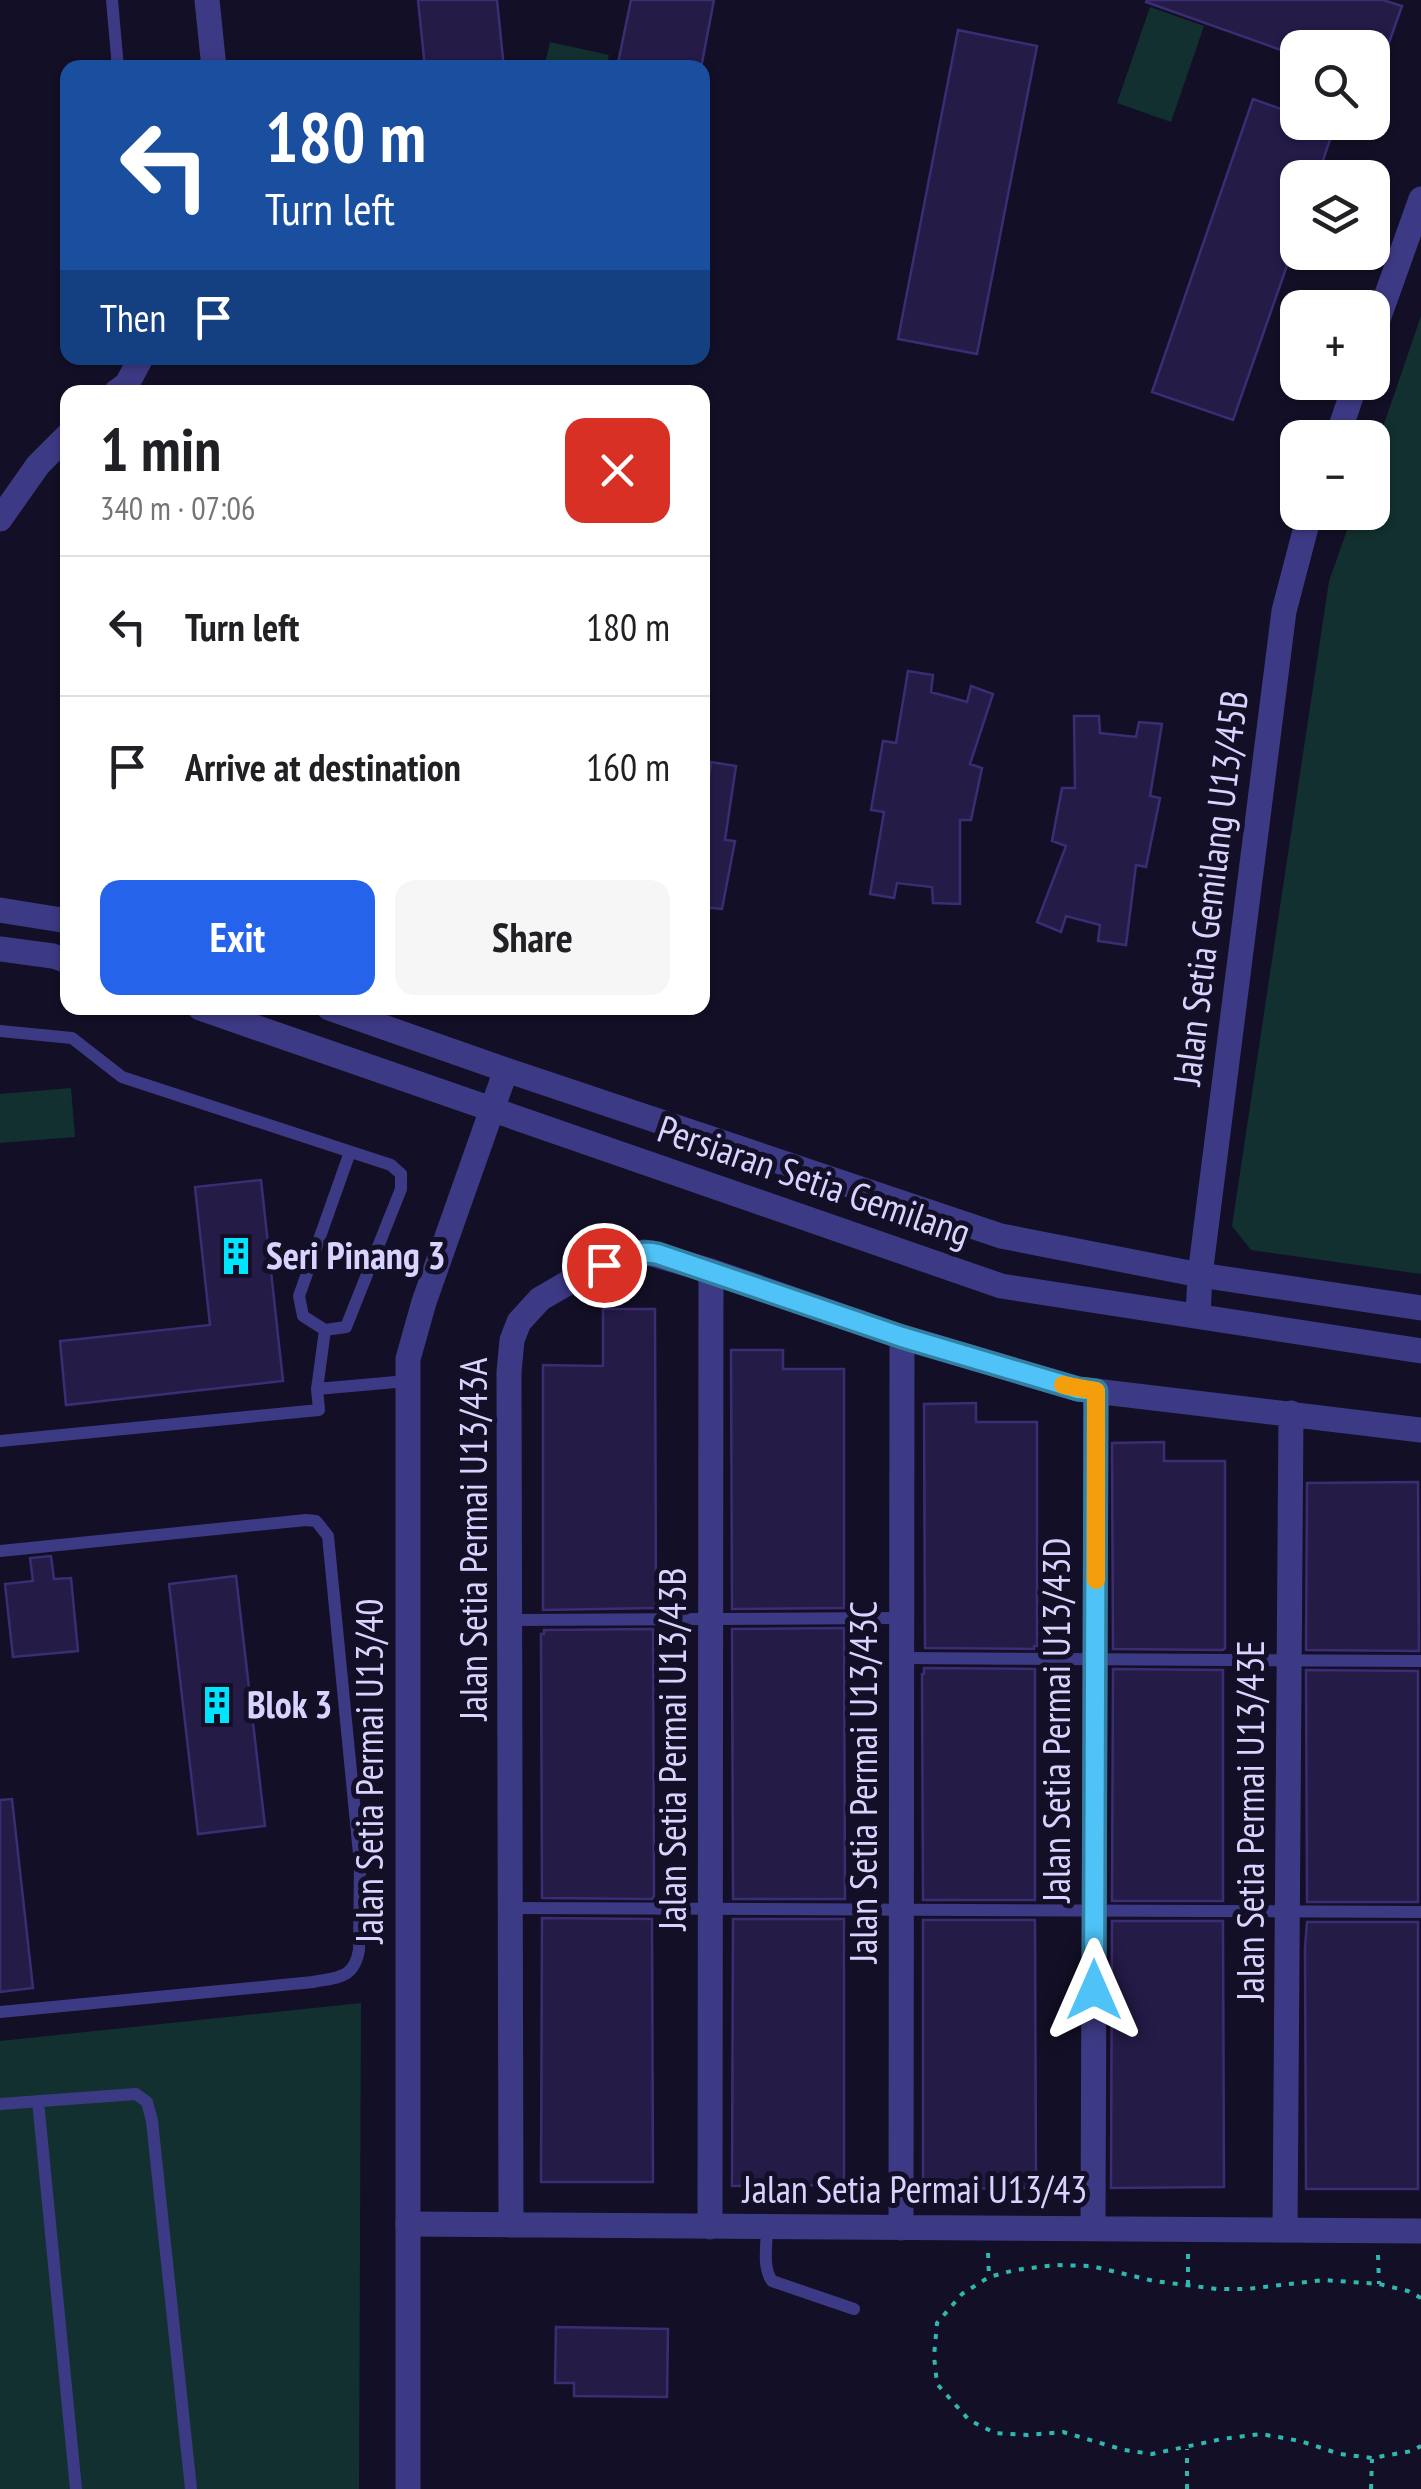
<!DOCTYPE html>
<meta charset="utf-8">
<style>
:root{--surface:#fff;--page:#f6f6f6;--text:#202124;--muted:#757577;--line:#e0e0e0;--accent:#2563eb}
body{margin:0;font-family:"PT Sans Narrow",sans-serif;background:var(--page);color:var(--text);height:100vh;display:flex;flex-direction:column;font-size:38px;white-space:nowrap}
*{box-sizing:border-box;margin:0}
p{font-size:32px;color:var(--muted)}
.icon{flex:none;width:55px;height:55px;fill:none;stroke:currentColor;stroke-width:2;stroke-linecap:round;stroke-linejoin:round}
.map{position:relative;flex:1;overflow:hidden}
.drawer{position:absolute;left:60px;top:385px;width:650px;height:630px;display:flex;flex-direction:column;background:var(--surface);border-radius:20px;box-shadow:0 2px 8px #0004}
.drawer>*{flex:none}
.top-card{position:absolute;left:60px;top:60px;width:650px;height:305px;border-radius:20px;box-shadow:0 2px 8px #0004;background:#1a4fa0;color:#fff;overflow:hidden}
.fabs{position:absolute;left:1280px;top:30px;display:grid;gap:20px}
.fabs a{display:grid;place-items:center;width:110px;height:110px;border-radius:20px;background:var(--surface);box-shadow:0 2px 8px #0004;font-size:50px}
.pin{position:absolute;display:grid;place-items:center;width:85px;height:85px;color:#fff;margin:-42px;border:5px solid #fff;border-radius:50%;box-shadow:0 2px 10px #0007}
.me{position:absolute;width:110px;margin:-55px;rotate:0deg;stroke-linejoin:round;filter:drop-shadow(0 0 8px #0008)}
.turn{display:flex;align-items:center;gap:35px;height:210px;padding:0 40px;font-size:45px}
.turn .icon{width:130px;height:130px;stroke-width:2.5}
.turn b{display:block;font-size:70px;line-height:85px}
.then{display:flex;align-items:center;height:95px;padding:0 40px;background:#0003;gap:20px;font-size:38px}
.round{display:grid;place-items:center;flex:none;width:105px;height:105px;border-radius:20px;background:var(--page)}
.headline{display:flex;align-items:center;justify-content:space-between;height:170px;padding:0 40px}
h1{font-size:60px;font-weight:800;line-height:75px}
.primary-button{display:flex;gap:20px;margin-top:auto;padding:20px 40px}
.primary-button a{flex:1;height:115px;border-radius:20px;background:var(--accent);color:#fff;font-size:40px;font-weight:800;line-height:115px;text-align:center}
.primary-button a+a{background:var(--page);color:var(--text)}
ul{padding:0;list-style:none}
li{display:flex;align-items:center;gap:30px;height:140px;padding:0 40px;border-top:2px solid var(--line)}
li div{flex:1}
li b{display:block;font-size:38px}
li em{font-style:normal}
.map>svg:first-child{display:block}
.green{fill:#12302f}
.building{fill:#241b47;stroke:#3b2d73;stroke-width:2.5}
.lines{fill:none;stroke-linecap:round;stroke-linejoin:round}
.path{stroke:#2fb8b0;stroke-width:4;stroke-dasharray:5 8;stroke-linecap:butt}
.service{stroke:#3d3a85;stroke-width:12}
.minor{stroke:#3d3a85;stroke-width:25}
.tertiary{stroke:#3d3a85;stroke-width:25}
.route-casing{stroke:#337fa1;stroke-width:25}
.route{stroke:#4fc3f7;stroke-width:18}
.slow{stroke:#f59e0b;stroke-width:18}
.labels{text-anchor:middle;stroke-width:10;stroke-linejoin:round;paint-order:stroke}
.street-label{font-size:38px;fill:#d9d4ff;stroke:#130f26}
.poi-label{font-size:38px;font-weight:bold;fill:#d9d4ff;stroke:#130f26;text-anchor:start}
</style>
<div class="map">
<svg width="1421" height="2489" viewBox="0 0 1421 2489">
<rect width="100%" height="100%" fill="#130f26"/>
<path class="green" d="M1150 7 1204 26 1171 122 1117 103Z
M550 42 609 55 606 67H544Z
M1421 316V1274L1251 1250 1232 1226 1329 581 1353 513 1372 512 1373 456Z
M71 1088 75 1137 0 1143V1094Z
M361 2003 359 2489H0V2041Z"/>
<path class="building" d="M418 0H497L504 68H425Z
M631 0H714L701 68H617Z
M1147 0H1383L1402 6 1375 82 1372 81V48H1298V56L1146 2Z
M958 30 1037 46 977 354 898 339Z
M1253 99 1298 115V122H1318L1334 128 1317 178H1298V234L1233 420 1152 392Z
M908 671 933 675 931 692 967 702 971 686 993 694 970 764 982 768 971 820H960V904L933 903 932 887 897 883 894 898 870 894 884 812 871 810 883 741 896 743Z
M1074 716H1099L1100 733 1136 737 1139 722 1162 724 1150 796 1160 798 1146 867 1136 865 1126 945 1098 941 1100 925 1066 916 1061 932 1037 922 1066 846 1052 841 1062 788H1075Z
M711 762 736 766 725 840 735 841 722 909 702 907V777L709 778Z
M261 1180 283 1381 66 1405 60 1341 210 1325 195 1187Z
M603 1309H655L656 1608 543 1610V1365L603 1366Z
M731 1350H783V1369H844V1608L732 1609Z
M976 1403V1422H1037V1646H1034V1649L925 1648 924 1404Z
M1164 1442V1461H1225V1648L1223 1650 1113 1649 1112 1443Z
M1418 1482 1419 1651 1306 1650 1307 1483Z
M51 1556 54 1579 71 1578 78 1651 13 1657 5 1584 33 1581 30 1558Z
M236 1576 265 1826 198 1834 169 1584Z
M844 1628 845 1899H733L732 1629Z
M653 1629 654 1896 652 1899 542 1898 541 1634H544V1630Z
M924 1668 1035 1669V1900H923L922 1674H924Z
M1113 1669 1223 1670V1901H1112Z
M1306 1670 1418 1671V1902H1307Z
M12 1799 33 1988 0 1992V1800Z
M542 1918 652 1919 653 2182H541Z
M733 1919H844V2185L732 2186Z
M923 1920H1035L1036 2188 923 2189Z
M1112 1921H1223L1224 2187 1111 2188Z
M1307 1922H1418V2189H1306L1305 1948Z
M556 2327 668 2329 667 2397 574 2396V2383H555Z"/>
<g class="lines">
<path class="path" d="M988 2253 989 2277
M1188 2254V2285
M1378 2255 1379 2284
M1421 2298 1408 2291 1379 2284 1324 2280 1247 2289H1217L1154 2281 1091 2266 1055 2265 1015 2270 989 2277 962 2294 937 2323 934 2356 937 2384 969 2420 995 2433 1028 2435 1063 2432 1124 2450 1152 2454 1222 2439 1261 2434 1300 2441 1340 2454 1372 2458 1412 2451 1421 2446
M1187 2489V2449
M1371 2489 1372 2459"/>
<path class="service" d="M112 0 118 68
M0 1031 72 1038 122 1077 391 1165 401 1174V1189L346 1327 325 1330 303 1316 299 1296 350 1152
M317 1389 407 1381
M0 1441 319 1410 317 1389 325 1330
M0 1551 306 1520 316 1521 328 1536 360 1864 359 1950C354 1979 338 1977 313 1982L0 2012
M510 1620 902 1618
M902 1658 1421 1661
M509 1908 1421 1912
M38 2101 76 2489
M0 2104 136 2094 147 2102 152 2121 191 2489
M767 2227C767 2244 762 2267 772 2281L854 2309"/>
<path class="minor" d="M1372 336 1421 199
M1337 438 1356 382
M1198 1316 1200 1275 1284 611 1310 512
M408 2224 1421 2231
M511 2225 509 1372 512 1340 519 1322 540 1299 578 1277 629 1254 645 1252 711 1271 902 1337 1078 1389 1421 1430
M710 2227 711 1271
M901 2228 902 1337
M1093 2229 1096 1391
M1285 2230 1291 1413"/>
<path class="tertiary" d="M207 0 214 68
M116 392 127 384 141 358
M0 519 38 465 68 435
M0 910 68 921
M0 949 53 956 68 961
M200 1008 1001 1286 1421 1351
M329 1008 506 1070 1001 1236 1200 1275 1421 1308
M408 2489V1359L424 1302 506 1070"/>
</g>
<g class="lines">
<g class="route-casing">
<path id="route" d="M604 1265C623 1257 637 1250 658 1254L902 1337 1078 1389 1096 1391 1094 1990"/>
</g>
<use href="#route" class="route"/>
<path class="slow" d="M1063 1385 1096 1391V1580"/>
</g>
<defs>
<g id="building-bare" transform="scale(3)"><path d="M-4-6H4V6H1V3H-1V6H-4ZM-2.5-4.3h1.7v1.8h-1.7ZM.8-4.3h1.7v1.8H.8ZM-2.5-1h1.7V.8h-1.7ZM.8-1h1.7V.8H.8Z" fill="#00e5ff" stroke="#130f26" stroke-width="2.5" paint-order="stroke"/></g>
</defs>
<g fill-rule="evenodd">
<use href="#building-bare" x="236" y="1256"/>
<use href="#building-bare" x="217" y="1705"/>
</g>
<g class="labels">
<g class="street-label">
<text transform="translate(1211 888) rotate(-83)" y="13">Jalan Setia Gemilang U13/45B</text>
<text transform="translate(814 1181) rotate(19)" y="13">Persiaran Setia Gemilang</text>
<text transform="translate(474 1539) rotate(-90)" y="13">Jalan Setia Permai U13/43A</text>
<text transform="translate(1057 1720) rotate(-90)" y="13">Jalan Setia Permai U13/43D</text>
<text transform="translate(673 1749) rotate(-90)" y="13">Jalan Setia Permai U13/43B</text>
<text transform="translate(370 1771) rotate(-90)" y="13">Jalan Setia Permai U13/40</text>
<text transform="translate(864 1782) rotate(-90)" y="13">Jalan Setia Permai U13/43C</text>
<text transform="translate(1251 1821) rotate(-90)" y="13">Jalan Setia Permai U13/43E</text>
<text x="915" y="2203">Jalan Setia Permai U13/43</text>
</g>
<g class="poi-label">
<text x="266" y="1269">Seri Pinang 3</text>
<text x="247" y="1718">Blok 3</text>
</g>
</g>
</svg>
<div class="fabs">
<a><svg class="icon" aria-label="search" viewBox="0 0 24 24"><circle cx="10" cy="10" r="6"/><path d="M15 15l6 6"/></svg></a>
<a><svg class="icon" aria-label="layers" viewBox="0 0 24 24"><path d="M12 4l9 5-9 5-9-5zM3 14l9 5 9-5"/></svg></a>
<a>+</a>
<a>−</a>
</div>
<div class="pin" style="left:604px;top:1265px;background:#d93025"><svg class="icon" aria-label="arrive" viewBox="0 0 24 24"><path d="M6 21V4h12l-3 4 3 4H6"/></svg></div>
<svg class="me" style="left:1094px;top:1990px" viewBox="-20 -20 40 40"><path d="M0-17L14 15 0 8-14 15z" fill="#4fc3f7" stroke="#fff" stroke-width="4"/></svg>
<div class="top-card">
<div class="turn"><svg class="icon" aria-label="left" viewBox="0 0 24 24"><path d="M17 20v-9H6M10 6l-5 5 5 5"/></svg><div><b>180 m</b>Turn left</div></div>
<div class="then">Then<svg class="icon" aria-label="arrive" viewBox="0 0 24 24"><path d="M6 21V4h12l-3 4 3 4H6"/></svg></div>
</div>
<section class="drawer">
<div class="headline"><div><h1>1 min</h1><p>340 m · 07:06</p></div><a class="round" style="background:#d93025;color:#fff"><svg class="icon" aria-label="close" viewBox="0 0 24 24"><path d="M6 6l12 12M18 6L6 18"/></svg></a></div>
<ul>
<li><svg class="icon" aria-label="left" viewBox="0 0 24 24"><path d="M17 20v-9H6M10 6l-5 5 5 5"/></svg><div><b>Turn left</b></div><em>180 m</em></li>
<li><svg class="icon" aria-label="arrive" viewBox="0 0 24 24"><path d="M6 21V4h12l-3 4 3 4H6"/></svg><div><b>Arrive at destination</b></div><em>160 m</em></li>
</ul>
<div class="primary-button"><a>Exit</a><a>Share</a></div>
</section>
</div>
